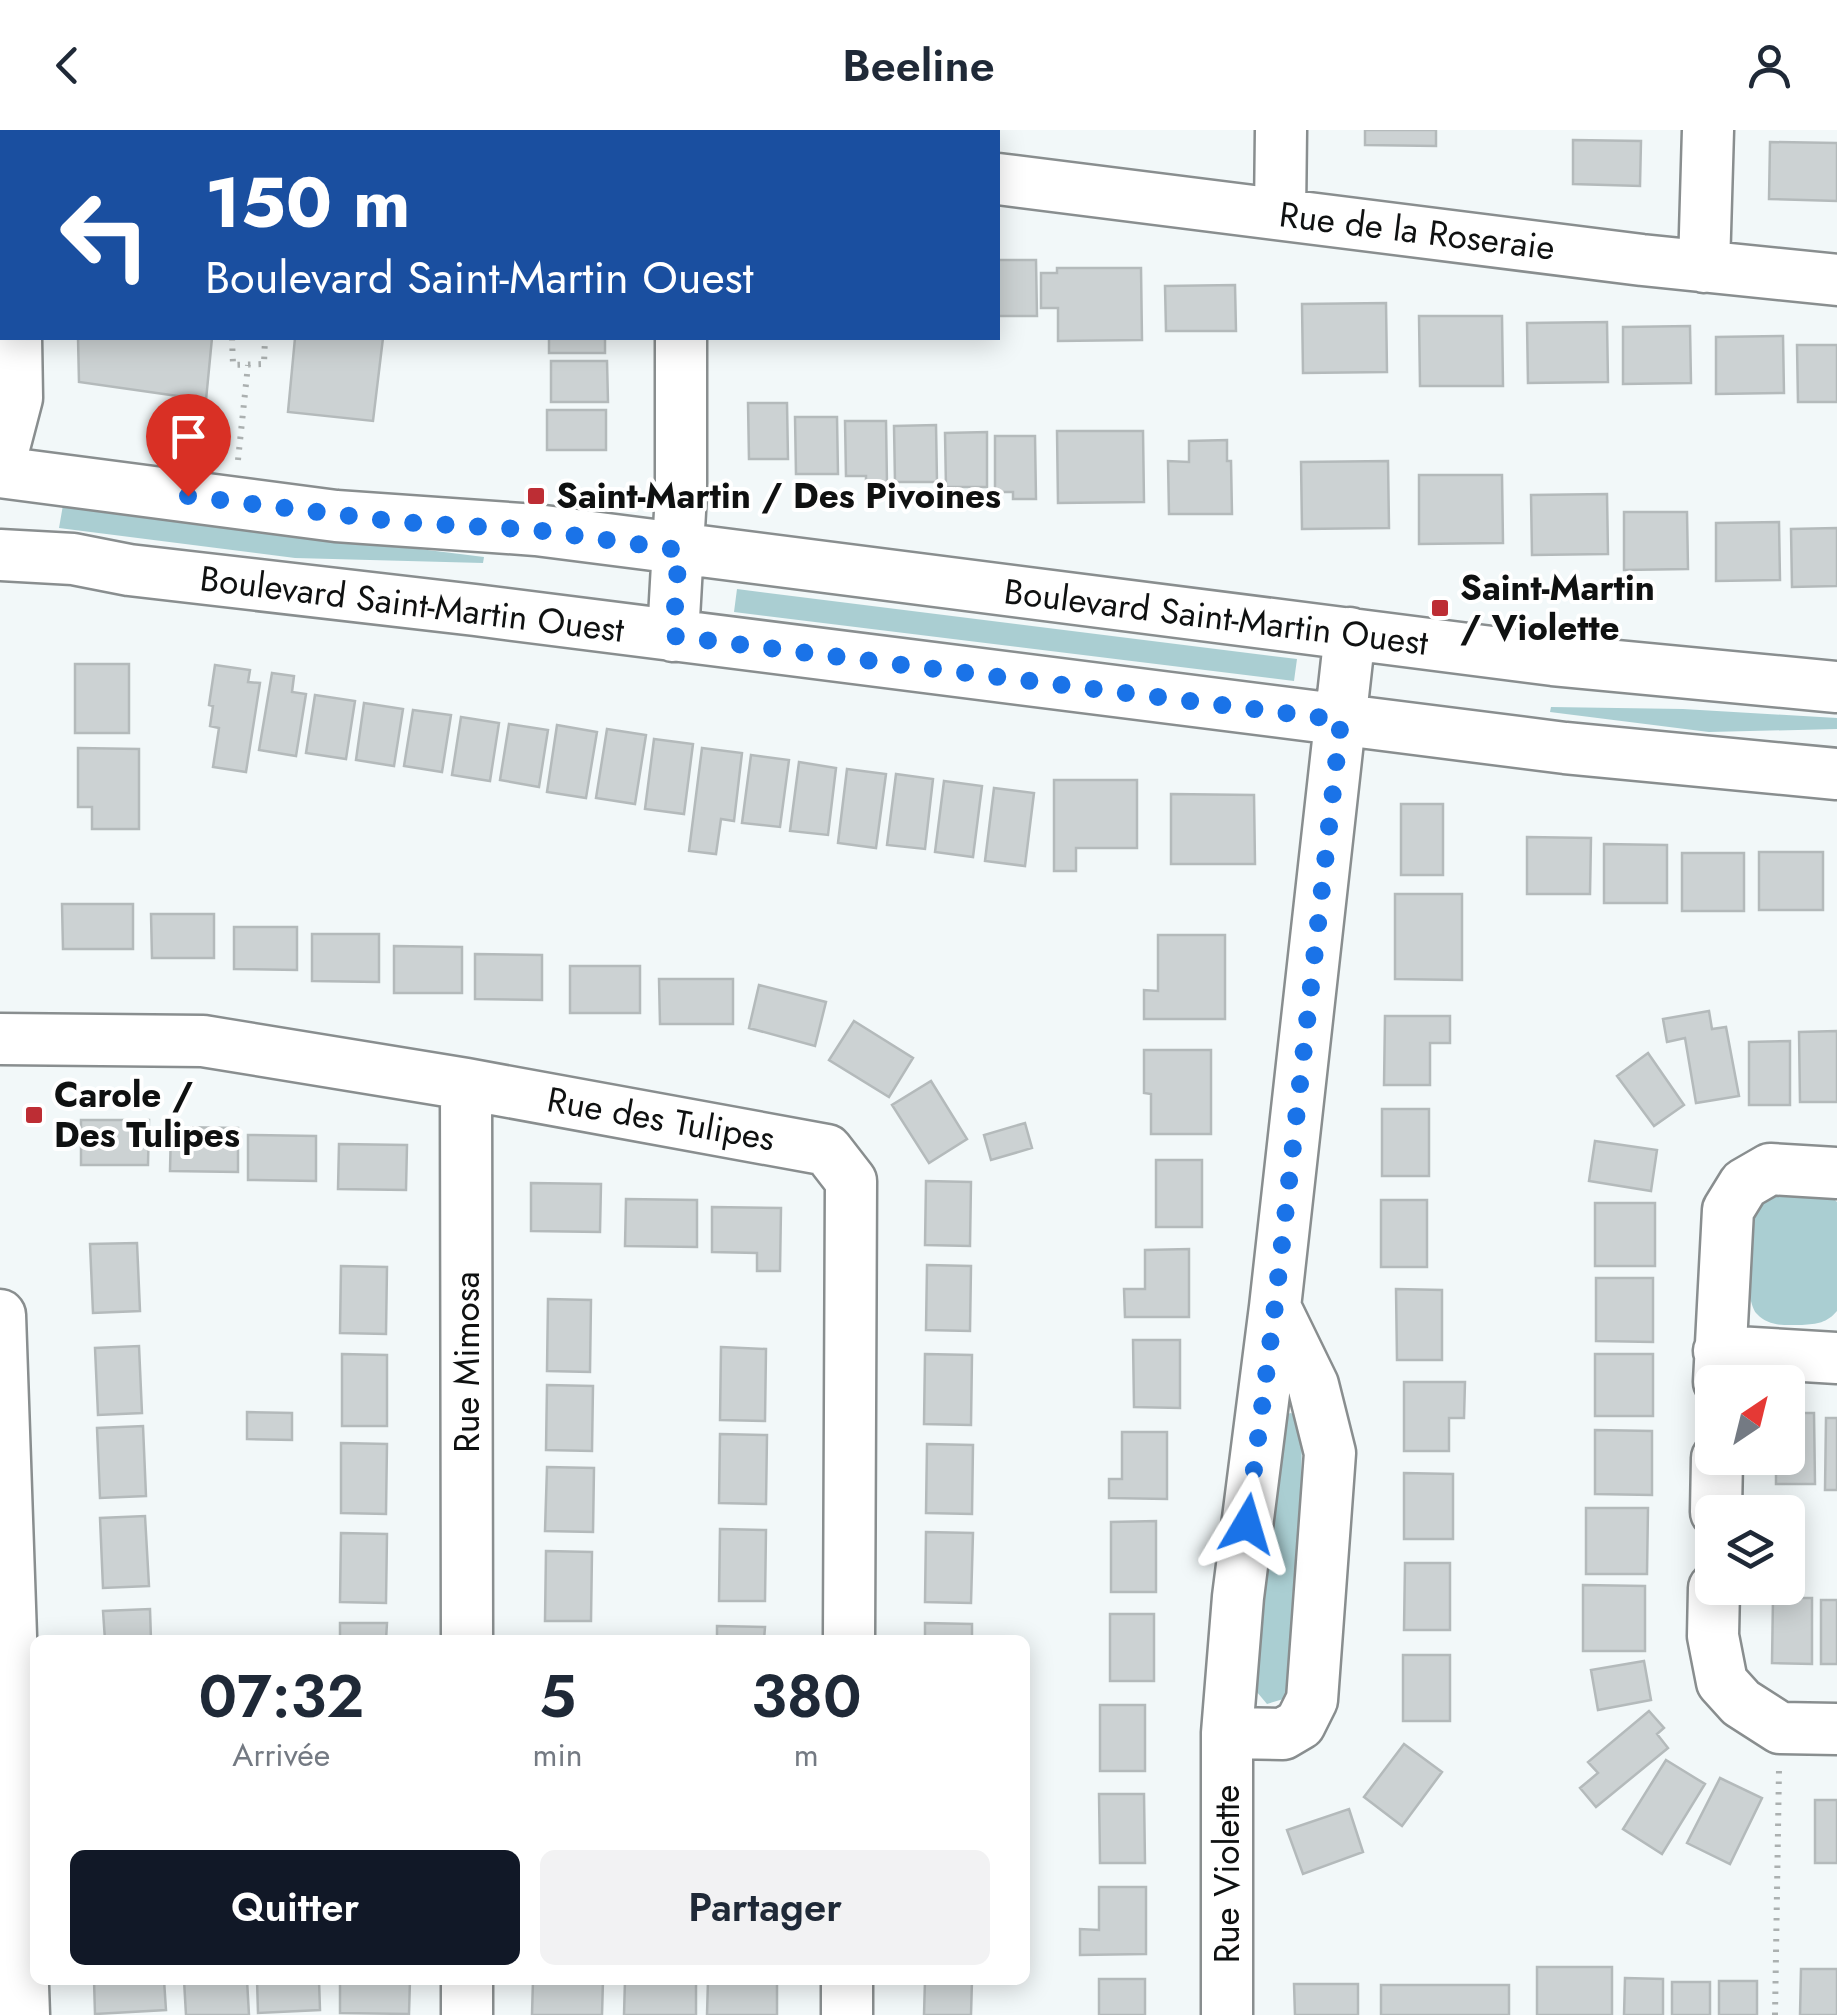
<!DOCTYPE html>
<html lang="fr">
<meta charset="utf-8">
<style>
:root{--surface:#fff;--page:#f2f2f3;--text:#1f2937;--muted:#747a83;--accent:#111827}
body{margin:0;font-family:Jost,sans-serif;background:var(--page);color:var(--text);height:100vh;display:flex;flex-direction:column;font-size:38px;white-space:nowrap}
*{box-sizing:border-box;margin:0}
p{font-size:32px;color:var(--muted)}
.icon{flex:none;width:55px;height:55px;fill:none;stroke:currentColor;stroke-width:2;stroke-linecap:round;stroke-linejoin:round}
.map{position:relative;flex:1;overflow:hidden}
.drawer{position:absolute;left:30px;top:1505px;width:1000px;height:350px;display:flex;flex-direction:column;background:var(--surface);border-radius:15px;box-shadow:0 5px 25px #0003}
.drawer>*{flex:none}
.hud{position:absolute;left:0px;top:0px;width:1000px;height:210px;box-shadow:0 5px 25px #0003;background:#1a4fa0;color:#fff;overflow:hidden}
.needle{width:65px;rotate:35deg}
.controls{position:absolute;left:1695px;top:1235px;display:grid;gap:20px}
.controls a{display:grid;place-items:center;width:110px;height:110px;border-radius:15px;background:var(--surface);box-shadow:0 5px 25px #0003;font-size:50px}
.pin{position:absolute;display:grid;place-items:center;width:85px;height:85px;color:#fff;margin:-102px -42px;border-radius:50% 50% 50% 0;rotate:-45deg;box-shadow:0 0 10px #0007}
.pin .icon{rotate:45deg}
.me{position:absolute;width:110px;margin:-55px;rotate:7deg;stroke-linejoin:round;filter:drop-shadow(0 0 8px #0008)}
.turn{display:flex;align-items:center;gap:35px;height:210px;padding:0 40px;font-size:45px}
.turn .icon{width:130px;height:130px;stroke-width:2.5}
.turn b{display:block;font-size:70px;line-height:85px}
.eta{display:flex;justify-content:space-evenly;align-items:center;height:170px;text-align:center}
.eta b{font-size:60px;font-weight:600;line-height:70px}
.button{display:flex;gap:20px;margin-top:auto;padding:20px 40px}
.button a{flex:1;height:115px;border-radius:15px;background:var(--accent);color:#fff;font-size:40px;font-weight:600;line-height:115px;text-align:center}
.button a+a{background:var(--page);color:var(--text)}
header{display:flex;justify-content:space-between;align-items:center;height:130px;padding:0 40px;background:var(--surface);font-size:45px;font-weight:600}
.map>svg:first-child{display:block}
.green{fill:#aaced2}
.building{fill:#ccd2d3;stroke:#b4babb;stroke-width:2.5}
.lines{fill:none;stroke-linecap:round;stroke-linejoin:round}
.minor-casing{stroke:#898e8f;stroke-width:55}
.path{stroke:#abb0b0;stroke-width:6;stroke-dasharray:2.5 8;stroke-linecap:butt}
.minor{stroke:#fff;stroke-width:50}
.route{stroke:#1a73e8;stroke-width:18;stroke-dasharray:0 32.4}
.poi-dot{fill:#bd2d34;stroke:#fff;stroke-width:4}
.labels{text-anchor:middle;stroke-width:8;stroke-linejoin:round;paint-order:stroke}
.street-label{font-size:35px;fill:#0f1111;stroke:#fff}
.poi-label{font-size:35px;font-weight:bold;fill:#0f1111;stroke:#fff;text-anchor:start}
</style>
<header><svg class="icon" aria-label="back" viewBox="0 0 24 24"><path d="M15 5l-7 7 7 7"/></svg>Beeline<svg class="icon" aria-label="person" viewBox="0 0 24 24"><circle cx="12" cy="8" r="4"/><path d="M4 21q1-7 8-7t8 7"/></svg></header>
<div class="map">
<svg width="1837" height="1885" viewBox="0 0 1837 1885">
<rect width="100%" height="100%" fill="#f2f8f9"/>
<path class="green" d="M63 375 484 427 483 433 295 428 59 398Z
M737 459 1297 529 1294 551 734 482Z
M1551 577 1683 579 1837 588V599L1709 602 1550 582Z
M1774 1062 1831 1066 1837 1072V1181C1827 1193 1817 1194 1802 1195 1786 1195 1769 1197 1757 1184 1743 1170 1747 1095 1756 1077 1761 1069 1767 1066 1774 1062Z
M1290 1283 1299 1285 1302 1293 1299 1553 1290 1567 1267 1574 1251 1555 1284 1288Z"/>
<path class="building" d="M1365 0H1436V16L1365 15Z
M1573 10 1641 11 1640 56 1573 54Z
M1770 12 1837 13V71L1769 69Z
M998 130H1036L1037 186H998Z
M1057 138H1141L1142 210 1058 211V178H1041V143H1057Z
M1235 155 1236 201H1166L1165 156Z
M1386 173 1387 242 1303 243 1302 174Z
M1419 186H1502L1503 256H1420Z
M1607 192 1608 252 1528 253 1527 193Z
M1690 196 1691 253 1623 254V197Z
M1783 206 1784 263 1716 264V207Z
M78 208H212L206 270 79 252Z
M295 208H383L373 291 288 282Z
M549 208H605V223H549Z
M1797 215H1837V272H1798Z
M551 231H607L608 272H551Z
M748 273H787L788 329H749Z
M547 280H606V320H547Z
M795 287H837L838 344H796Z
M845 291H886L887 354H866V346H846Z
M936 295 937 352H895L894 296Z
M1057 301H1143L1144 372 1058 373Z
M987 302V357H946L945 303Z
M995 306H1035L1036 369H1013V362H995Z
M1227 310V331H1231L1232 384H1169L1168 331 1189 332V311Z
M1388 331 1389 398 1302 399 1301 332Z
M1419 345H1502L1503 413 1419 414Z
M1607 364 1608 424 1532 425 1531 365Z
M1624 382H1687L1688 439 1624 440Z
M1779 392 1780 450 1716 451V393Z
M1837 398V456L1792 457 1791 399Z
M75 534H129V603H75Z
M215 535 250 540 248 552 260 553 246 642 213 637 219 598 210 596 213 576 209 575Z
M272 543 294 546 292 562 306 564 296 626 259 620Z
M315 565 355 571 346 629 306 623Z
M364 573 403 579 394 636 356 630Z
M413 580 451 585 442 642 404 636Z
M461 587 499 593 490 651 452 645Z
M509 594 548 600 539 657 500 650Z
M557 595 597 602 586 668 547 662Z
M607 599 646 605 635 674 596 668Z
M654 609 693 614 684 684 645 679Z
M78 618 139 619V699H92V677H78Z
M702 618 742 623 734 691 721 689 716 724 689 721Z
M751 625 789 630 780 697 742 693Z
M799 632 836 638 828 705 790 701Z
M847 639 886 644 876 718 838 713Z
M896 644 933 649 925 719 887 715Z
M1054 650H1137V718H1076V741H1054Z
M944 651 982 656 973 727 935 722Z
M994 658 1034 663 1025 736 985 731Z
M1171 664 1254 665 1255 734H1171Z
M1401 674H1443V745H1401Z
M1527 707 1591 708 1590 764H1527Z
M1604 714 1667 715V773H1604Z
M1759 722H1823V780H1759Z
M1682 723H1744V781H1682Z
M1395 764H1462V850L1395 849Z
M62 774H133V819H63Z
M151 784H214V828H152Z
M234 797H297V840L234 839Z
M312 804H379V852L312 851Z
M1158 805H1225V889H1144V860L1158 861Z
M394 816 462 817V863H394Z
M475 824 542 825V870L475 869Z
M570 836H640V883H570Z
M659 849H733V894H660Z
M759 855 826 872 815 916 749 898Z
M1709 881 1712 899 1726 897 1739 966 1696 973 1685 908 1667 912 1663 889Z
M1385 886H1450V913H1430V955H1384Z
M854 891 913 928 889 967 829 930Z
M1837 901V972H1800L1799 902Z
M1790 911V975H1749V912Z
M1144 920H1211V1004H1151V964L1144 963Z
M1648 923 1684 975 1654 996 1617 946Z
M931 951 967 1009 929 1033 892 975Z
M1382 979H1429V1046H1382Z
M81 990H149L148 1035H81Z
M1025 993 1032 1018 991 1030 984 1005Z
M171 997 238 998V1042L170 1041Z
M248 1005 316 1006V1051L248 1050Z
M1595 1011 1657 1020 1651 1061 1589 1051Z
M339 1014 407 1015 406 1060 338 1059Z
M1156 1030H1202V1097H1156Z
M926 1051 971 1052 970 1116 925 1115Z
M531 1053 601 1054 600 1102 531 1101Z
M626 1069 697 1070V1117L625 1116Z
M1381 1070H1427V1137H1381Z
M1595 1073H1655V1136H1595Z
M712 1077 781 1078 780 1141H757V1123L712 1122Z
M137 1113 140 1181 93 1183 90 1114Z
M1189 1119V1187H1125L1124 1159H1145V1120Z
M927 1135 971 1136 970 1201 926 1200Z
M341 1136 387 1137 386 1204 340 1203Z
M1596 1148H1653V1212L1596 1211Z
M1396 1159 1442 1160V1230H1397Z
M548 1169 591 1170 590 1242 547 1241Z
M1133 1210H1180V1278L1134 1277Z
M139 1216 142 1283 98 1285 95 1218Z
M721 1217 766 1219 765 1291 720 1290Z
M342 1224 387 1225V1296H342Z
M925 1224 972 1225 971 1295 924 1294Z
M1595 1224H1653V1286H1595Z
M1404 1252H1465L1464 1288H1449V1321H1404Z
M547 1255 593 1256 592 1321 546 1320Z
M247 1282 292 1283V1310L247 1309Z
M1788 1283H1814L1815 1354H1776V1328H1788Z
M1826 1288H1837V1360H1825Z
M143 1296 146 1366 100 1368 97 1298Z
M1595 1300 1652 1301V1365L1595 1364Z
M1122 1302H1167V1369L1109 1368V1349H1122Z
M720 1304 767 1305 766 1374 719 1373Z
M341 1313 387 1314 386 1384 341 1383Z
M927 1314 973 1315 972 1384 926 1383Z
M547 1337 594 1338 593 1402 545 1401Z
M1404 1343 1453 1344V1409H1404Z
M1586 1378H1648L1647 1444H1586Z
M145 1386 149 1456 103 1458 100 1388Z
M1156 1391V1462H1111V1392Z
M720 1399 766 1400 765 1471H719Z
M926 1402 973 1403 971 1473 925 1472Z
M341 1403 387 1404 386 1473 340 1472Z
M546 1421 592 1422 591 1491H545Z
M1405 1433H1450V1500H1404Z
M1583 1455 1645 1456V1521H1583Z
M1773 1468H1812V1534L1772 1533Z
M1821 1470H1837V1534H1821Z
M150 1479 151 1510H105L103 1481Z
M1110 1484H1154V1551H1110Z
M340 1493H387L386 1510H340Z
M925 1493 972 1494V1510H925Z
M717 1496 765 1497 764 1510H717Z
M1403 1525H1450V1591H1403Z
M1644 1531 1651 1570 1598 1580 1591 1540Z
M1100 1575H1145V1641H1100Z
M1649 1581 1664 1598 1657 1604 1668 1618 1596 1677 1580 1658 1598 1643 1588 1632Z
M1404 1614 1442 1642 1402 1696 1364 1667Z
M1666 1630 1705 1654 1662 1724 1623 1699Z
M1720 1648 1762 1668 1730 1734 1687 1713Z
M1099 1664H1144L1145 1733H1100Z
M1815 1670H1837V1733H1815Z
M1349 1679 1363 1722 1303 1744 1287 1700Z
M1099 1757H1146V1824L1080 1825V1799L1099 1800Z
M1537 1837H1612V1885H1537Z
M1801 1839H1837V1885H1800Z
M1625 1848 1663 1849V1885H1624Z
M1099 1849H1145V1885H1099Z
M94 1850H164L166 1880 95 1884Z
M184 1850H247L249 1885H186Z
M257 1850H319L320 1880 258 1883Z
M340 1850H410L409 1884 340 1883Z
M533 1850H603L602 1885H532Z
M625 1850H696V1885H624Z
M708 1850H777V1885H707Z
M925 1850H972L971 1885H924Z
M1719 1851H1757V1885H1719Z
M1672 1852H1710V1885H1672Z
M1294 1854H1358V1885H1295Z
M1381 1855H1509V1885H1381Z"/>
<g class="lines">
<g class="minor-casing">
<path id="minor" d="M15 0V2
M681 0V2
M998 49 1642 130 1837 150
M1280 84 1281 0
M1704 137 1708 0
M0 333 17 268 16 208
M0 342 336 386 536 400 1553 530 1837 557
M0 425 73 429 129 440 475 480 1565 618 1837 644
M673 506 681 364V208
M0 909 203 911 466 954 827 1020 851 1051 849 1510
M466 954 467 1510
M0 1185 24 1885
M1719 1221 1837 1228
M1719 1252 1728 1080 1744 1054 1770 1039 1837 1043
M1716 1382 1717 1328
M1714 1458 1713 1506 1722 1552 1741 1573 1780 1598 1837 1599
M1227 1603 1283 1604 1300 1594 1312 1570 1330 1323 1313 1255 1275 1177
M467 1850V1885
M847 1885V1850
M1227 1885V1603L1238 1467 1275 1177 1350 503"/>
</g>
<path class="path" d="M232 208 233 235 264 234 265 208
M238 330 248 235
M1775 1885 1779 1639"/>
<use href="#minor" class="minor"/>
</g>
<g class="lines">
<path class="route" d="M188 366 400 392 536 400 679 420 673 506 1341 590 1275 1176 1247 1394"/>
</g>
<g class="poi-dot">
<rect x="526" y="356" width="20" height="20" rx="5"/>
<rect x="1430" y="468" width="20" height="20" rx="5"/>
<rect x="24" y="975" width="20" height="20" rx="5"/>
</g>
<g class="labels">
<g class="street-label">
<text transform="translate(1417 101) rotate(7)" y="12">Rue de la Roseraie</text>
<text transform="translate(412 474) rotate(7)" y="12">Boulevard Saint-Martin Ouest</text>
<text transform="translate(1216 487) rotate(7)" y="12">Boulevard Saint-Martin Ouest</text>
<text transform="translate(661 989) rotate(10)" y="12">Rue des Tulipes</text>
<text transform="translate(467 1232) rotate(-90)" y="12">Rue Mimosa</text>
<text transform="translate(1227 1744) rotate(-90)" y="12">Rue Violette</text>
</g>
<g class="poi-label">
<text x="556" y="378">Saint-Martin / Des Pivoines</text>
<text x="1460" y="470">Saint-Martin<tspan x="1460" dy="40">/ Violette</tspan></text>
<text x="54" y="977">Carole /<tspan x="54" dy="40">Des Tulipes</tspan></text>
</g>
</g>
</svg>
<div class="controls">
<a><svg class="needle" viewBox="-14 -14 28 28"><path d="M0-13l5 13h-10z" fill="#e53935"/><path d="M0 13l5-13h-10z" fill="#747a83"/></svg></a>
<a><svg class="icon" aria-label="layers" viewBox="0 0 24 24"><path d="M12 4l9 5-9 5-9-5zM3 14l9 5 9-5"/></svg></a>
</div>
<div class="pin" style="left:188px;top:366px;background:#d93025"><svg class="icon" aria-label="arrive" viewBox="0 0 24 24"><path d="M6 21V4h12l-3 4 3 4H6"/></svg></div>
<svg class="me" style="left:1247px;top:1394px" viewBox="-20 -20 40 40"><path d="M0-17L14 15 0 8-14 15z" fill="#1a73e8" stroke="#fff" stroke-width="4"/></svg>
<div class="hud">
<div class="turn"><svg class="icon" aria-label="left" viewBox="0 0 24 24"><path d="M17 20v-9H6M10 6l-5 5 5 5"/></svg><div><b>150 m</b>Boulevard Saint-Martin Ouest</div></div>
</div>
<section class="drawer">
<div class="eta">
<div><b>07:32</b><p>Arrivée</p></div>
<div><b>5</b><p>min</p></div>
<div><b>380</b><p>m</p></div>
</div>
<div class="button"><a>Quitter</a><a>Partager</a></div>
</section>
</div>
